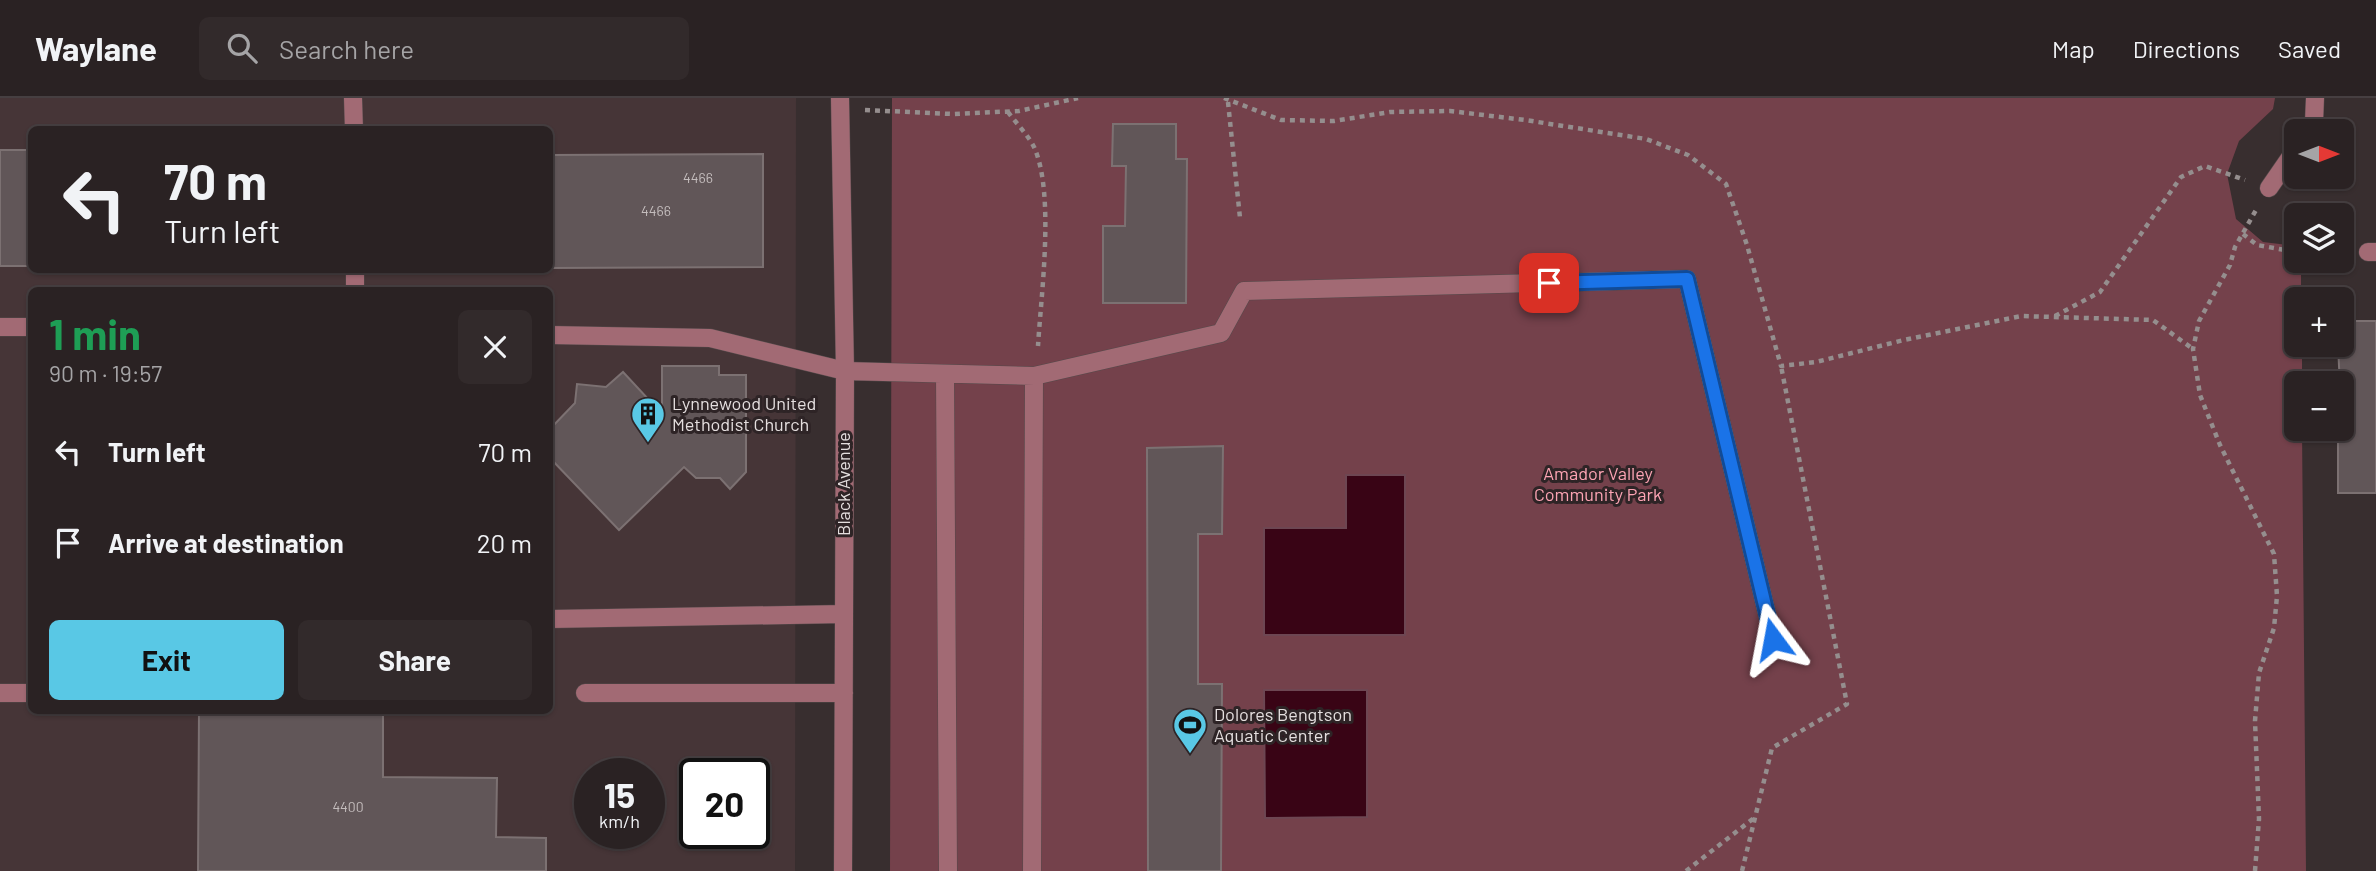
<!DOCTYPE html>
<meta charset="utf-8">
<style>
:root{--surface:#2a2223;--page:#322a2b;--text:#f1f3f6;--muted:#a5a4a6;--line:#463f41;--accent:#59c8e5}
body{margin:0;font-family:Barlow,sans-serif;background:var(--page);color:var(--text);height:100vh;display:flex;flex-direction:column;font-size:26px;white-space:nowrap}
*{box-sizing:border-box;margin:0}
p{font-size:23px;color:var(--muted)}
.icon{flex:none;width:38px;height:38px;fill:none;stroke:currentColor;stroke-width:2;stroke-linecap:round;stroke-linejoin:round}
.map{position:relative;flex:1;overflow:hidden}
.sheet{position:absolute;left:28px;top:189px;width:525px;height:427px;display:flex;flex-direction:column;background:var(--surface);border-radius:10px;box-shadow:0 2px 5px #0004,0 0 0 2px var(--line)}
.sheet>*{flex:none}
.hud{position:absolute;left:28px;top:28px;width:525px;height:147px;border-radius:10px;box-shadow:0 2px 5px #0004,0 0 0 2px var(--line);background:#2a2223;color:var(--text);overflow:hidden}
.needle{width:46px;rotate:90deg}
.tools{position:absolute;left:2284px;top:21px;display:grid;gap:14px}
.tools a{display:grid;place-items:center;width:70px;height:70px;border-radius:10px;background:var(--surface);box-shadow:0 2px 5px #0004,0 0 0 2px var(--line);font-size:35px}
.speed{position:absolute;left:574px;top:660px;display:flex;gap:14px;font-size:35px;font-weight:700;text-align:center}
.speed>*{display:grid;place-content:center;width:91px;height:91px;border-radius:50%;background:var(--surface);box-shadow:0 2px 5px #0004,0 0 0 2px var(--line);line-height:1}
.speed small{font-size:18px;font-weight:400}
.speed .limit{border:4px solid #111;border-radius:10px;background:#fff;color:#111}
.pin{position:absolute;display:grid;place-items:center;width:60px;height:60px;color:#fff;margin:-30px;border-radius:14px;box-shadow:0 4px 10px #0006}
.me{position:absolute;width:77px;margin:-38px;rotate:347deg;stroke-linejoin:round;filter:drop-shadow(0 0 5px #0008)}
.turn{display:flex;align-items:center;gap:24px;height:147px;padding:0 21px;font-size:32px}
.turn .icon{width:91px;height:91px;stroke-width:2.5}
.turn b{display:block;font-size:49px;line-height:60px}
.round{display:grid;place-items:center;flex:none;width:74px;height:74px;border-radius:10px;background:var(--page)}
.overview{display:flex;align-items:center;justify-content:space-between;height:119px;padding:0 21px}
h1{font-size:42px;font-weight:700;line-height:52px;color:#1e9e55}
.action{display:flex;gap:14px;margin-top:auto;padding:14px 21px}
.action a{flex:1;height:80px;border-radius:10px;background:var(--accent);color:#111;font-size:28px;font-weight:700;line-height:80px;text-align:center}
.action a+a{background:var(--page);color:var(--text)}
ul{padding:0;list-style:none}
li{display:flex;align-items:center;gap:21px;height:91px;padding:0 21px}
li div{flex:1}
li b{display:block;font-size:26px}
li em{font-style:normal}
header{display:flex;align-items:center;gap:42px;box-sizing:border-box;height:98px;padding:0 35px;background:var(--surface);border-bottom:2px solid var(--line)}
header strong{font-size:33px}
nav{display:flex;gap:38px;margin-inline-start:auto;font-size:24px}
.search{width:490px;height:63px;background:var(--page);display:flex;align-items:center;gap:18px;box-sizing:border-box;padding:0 24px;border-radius:10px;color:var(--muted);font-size:26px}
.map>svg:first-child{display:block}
.built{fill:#463537;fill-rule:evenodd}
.green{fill:#74414b}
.water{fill:#390415;stroke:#6d4652;stroke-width:2}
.building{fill:#615658;stroke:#7c7172;stroke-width:2}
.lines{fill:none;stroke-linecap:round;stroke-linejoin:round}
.minor-casing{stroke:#544a4b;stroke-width:19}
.path{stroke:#958e8e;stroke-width:4.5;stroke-dasharray:5 5;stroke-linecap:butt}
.minor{stroke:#a26a74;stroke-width:18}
.route-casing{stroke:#114b97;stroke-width:18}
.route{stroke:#1a73e8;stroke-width:12}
.labels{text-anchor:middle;stroke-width:6;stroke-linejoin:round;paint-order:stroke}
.number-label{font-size:14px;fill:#c4bdbd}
.poi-label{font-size:18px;fill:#e5dfdf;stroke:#2e2426;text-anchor:start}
.park-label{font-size:18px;fill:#fda4b4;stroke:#2e2426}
.street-label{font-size:18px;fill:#e5dfdf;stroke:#2e2426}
</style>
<header>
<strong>Waylane</strong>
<div class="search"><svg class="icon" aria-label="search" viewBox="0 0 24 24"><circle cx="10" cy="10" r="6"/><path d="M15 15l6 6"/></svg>Search here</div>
<nav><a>Map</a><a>Directions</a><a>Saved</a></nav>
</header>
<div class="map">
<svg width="2376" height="773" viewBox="0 0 2376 773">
<rect width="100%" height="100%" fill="#382e2f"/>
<path class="built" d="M0 0H796L795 773H0ZM32 32H550V172H32ZM32 192H550V612H32ZM590 676H649V735H590ZM695 676H754V735H695Z"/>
<path class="green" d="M892 0H2275L2273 11 2239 43 2227 76 2236 121 2263 144 2296 148V163H2301V201H2296V247H2302V285H2296V331H2302L2306 773H890Z"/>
<path class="water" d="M1346 377H1405V537H1264V430H1346Z
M1264 592H1367V719L1265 720Z"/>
<path class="building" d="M1113 26H1176V61H1187L1186 205H1103V128H1125L1126 68H1112Z
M0 52H32V168H0Z
M763 56V169L550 170V57Z
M2342 223H2376V395H2338V331H2342L2338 247H2342Z
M662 268H719V277H746V374L730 391 720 380H696L684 369 619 432 550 360V331L575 305 577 286 606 289 623 274 662 316Z
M1223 348 1222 436H1198V586H1222L1221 773H1148L1147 350Z
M199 612H383V679L497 680 496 739 546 740V773H198Z"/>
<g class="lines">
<g class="minor-casing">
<path id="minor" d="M353 0 354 32
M840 0 845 273 843 773
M2308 33 2314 24 2315 0
M2269 90 2296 51
M2368 154H2376
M355 172V192
M0 229H32
M550 237 710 240 845 273 1034 278 1032 773
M945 276 948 773
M1034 278 1221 235 1244 193 1687 181 1773 541
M550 521 844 516
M0 595H32
M585 595H844"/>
</g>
<path class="path" d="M1224 0 1281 22 1334 23 1390 14 1450 13 1525 22 1646 41 1688 57 1726 86 1747 147 1781 268 1816 264 1904 242 2021 218 2153 222 2193 251
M1228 4 1240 120
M865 12 953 16 1019 13 1078 0
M1008 14C1016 25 1028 37 1034 49 1055 95 1041 197 1038 248
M2243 136 2257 147 2296 154
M2308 163H2329
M2055 218 2100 194 2181 79 2205 68 2245 82
M1686 773 1754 720
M1742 773 1772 650 1847 606 1781 268
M2255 773 2259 721 2255 623 2259 575 2274 530 2277 498 2274 456 2220 347 2200 297 2193 251 2199 223 2230 167 2235 149 2256 112"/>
<use href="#minor" class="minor"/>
</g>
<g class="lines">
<g class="route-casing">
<path id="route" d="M1549 185 1687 181 1773 541"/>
</g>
<use href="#route" class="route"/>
</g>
<defs>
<g id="building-pin" transform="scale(1.75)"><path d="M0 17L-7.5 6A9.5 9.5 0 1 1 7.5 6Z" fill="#59c8e5" stroke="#2e2426"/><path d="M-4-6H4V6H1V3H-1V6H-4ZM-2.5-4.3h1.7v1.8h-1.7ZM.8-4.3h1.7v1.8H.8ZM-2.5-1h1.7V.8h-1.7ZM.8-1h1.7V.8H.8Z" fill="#111"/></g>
<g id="stadium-pin" transform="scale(1.75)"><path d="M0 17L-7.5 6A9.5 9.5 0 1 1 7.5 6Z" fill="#59c8e5" stroke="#2e2426"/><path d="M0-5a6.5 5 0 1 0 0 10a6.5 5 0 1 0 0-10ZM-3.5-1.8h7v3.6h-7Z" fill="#111"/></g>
</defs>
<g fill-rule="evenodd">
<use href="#building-pin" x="648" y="316"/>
<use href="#stadium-pin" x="1190" y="627"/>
</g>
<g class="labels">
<g class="number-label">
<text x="698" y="85">4466</text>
<text x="656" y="118">4466</text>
<text x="348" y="714">4400</text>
</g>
<g class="poi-label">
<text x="672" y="312">Lynnewood United<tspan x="672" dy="21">Methodist Church</tspan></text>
<text x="1214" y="623">Dolores Bengtson<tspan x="1214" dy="21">Aquatic Center</tspan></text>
</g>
<g class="park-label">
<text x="1598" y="382">Amador Valley<tspan x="1598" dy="21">Community Park</tspan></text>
</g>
<g class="street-label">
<text transform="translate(844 386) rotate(-90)" y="6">Black Avenue</text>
</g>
</g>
</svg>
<div class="tools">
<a><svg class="needle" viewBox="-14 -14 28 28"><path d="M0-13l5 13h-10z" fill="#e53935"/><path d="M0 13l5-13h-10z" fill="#a5a4a6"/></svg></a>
<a><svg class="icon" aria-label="layers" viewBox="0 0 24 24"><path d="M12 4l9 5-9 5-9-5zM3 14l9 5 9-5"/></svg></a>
<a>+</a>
<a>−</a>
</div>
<div class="speed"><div>15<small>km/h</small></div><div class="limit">20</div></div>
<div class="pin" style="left:1549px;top:185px;background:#d93025"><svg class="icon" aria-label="arrive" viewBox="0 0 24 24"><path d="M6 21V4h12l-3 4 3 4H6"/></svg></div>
<svg class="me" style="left:1773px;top:541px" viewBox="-20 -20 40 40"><path d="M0-17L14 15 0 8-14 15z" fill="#1a73e8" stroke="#fff" stroke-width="4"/></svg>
<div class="hud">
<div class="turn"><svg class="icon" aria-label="left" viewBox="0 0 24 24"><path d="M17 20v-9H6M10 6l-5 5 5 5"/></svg><div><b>70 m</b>Turn left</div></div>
</div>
<section class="sheet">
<div class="overview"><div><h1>1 min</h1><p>90 m · 19:57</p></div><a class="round"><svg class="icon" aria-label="close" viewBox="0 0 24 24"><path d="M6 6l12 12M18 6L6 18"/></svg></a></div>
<ul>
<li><svg class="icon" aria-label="left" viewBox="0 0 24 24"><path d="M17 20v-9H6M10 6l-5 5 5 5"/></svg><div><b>Turn left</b></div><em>70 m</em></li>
<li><svg class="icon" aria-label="arrive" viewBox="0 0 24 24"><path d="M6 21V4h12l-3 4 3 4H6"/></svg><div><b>Arrive at destination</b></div><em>20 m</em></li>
</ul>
<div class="action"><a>Exit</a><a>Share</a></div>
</section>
</div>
